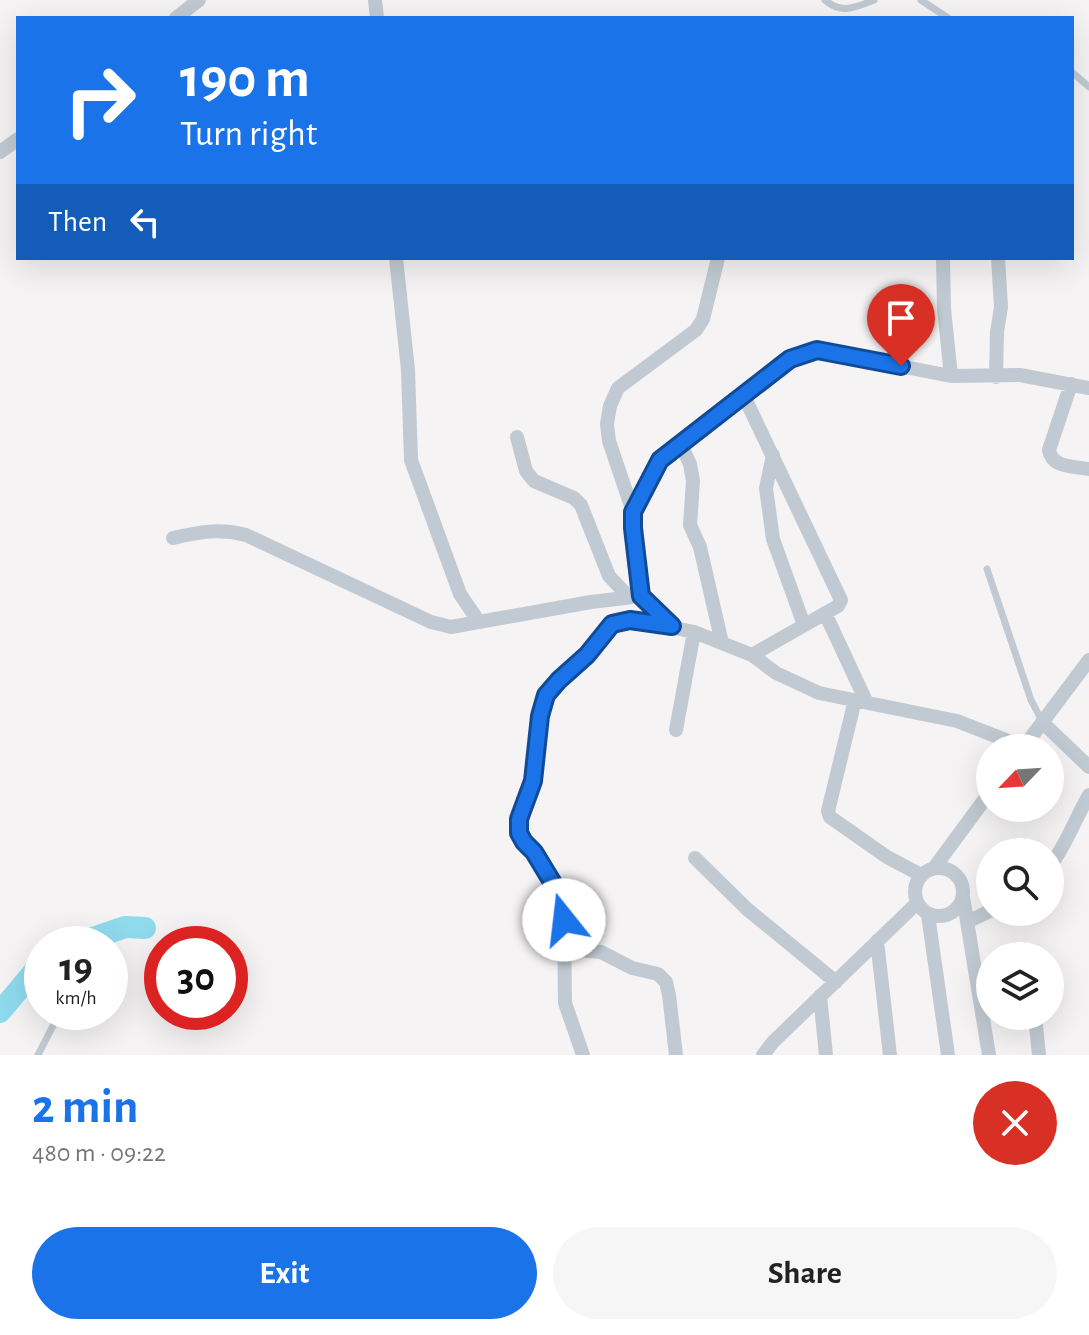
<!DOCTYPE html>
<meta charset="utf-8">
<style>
:root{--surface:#fff;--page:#f6f6f6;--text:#222;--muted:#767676;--accent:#1a73e8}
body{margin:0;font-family:"Alegreya Sans",sans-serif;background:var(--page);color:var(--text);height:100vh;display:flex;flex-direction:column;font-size:30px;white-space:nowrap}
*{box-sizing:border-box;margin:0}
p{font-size:26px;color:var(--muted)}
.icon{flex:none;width:44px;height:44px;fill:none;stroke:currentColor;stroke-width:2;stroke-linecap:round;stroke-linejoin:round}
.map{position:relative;height:1055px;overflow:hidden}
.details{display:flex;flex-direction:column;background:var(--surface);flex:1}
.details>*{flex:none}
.guide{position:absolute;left:16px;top:16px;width:1058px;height:244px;border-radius:0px;box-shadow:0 8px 32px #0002;background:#1a73e8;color:#fff;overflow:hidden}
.needle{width:52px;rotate:245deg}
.controls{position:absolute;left:976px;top:734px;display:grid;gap:16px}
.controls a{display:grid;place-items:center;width:88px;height:88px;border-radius:50%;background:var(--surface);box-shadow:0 8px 32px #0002;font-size:40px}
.speed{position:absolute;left:24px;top:926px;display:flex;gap:16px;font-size:40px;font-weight:700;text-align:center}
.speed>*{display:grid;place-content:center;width:104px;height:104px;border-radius:50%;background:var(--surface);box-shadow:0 8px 32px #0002;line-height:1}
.speed small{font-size:20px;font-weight:400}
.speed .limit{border:12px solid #d22;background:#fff;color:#111}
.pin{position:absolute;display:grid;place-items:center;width:68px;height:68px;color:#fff;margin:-82px -34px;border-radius:50% 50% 50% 0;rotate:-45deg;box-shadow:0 0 8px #0007}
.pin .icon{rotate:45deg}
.me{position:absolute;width:88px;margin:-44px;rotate:344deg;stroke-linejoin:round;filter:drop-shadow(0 0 6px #0008)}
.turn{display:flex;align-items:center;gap:28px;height:168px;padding:0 32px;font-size:36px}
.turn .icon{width:104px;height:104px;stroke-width:2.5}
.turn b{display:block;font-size:56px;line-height:68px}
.then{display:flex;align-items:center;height:76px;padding:0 32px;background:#0003;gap:16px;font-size:30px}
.round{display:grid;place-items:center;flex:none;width:84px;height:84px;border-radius:42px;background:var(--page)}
.summary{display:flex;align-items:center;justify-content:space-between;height:136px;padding:0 32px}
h1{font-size:48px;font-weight:600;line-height:60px;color:var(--accent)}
.action{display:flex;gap:16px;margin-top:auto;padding:16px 32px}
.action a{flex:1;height:92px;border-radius:48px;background:var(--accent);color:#fff;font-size:32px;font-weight:600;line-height:92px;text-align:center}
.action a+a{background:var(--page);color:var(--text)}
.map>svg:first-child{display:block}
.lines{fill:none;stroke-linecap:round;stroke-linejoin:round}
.river{stroke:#90daee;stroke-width:22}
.service{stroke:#c1cad2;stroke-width:7}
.minor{stroke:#c1cad2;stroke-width:14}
.route-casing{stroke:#114b97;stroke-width:20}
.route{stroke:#1a73e8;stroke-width:14}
</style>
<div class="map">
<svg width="1089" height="1055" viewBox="0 0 1089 1055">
<rect width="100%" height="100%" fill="#f5f3f3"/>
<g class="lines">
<path class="river" d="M76 944 125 927 145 928
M0 1012 42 962"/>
<path class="service" d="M825 0C841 14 855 8 874 0
M921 0 948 18
M1072 72 1089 87
M987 569 1031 700 1042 721
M38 1055 60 1012"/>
<path class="minor" d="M375 0 377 18
M176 18 199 0
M0 152 18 139
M396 258 408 370 411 460 460 594 479 622
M943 258 944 309 951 376
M996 377 997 332 1001 307 998 258
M1071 384 1049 450C1052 468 1073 466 1089 469
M743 394 841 600 838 606 752 655
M517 437 526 471 534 481 574 498 581 505 609 576 629 597
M681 445 690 464 693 481 690 525 700 547 722 643
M773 455 766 488 773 539 804 625
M633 512 609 441 607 424 610 406 618 388 696 330 703 319 718 258
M173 538C199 532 219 528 246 535L431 622 451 627 591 602 641 596
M825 613 866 701
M671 626 641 596 633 512 639 496 660 460 697 434 781 364 817 350 951 376 1020 375 1089 388
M855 700 828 811 830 817 887 857 921 875
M1042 722 1089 767
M676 730 694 632
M1023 748 1089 660
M695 858 747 909 836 982
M1050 866C1067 844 1075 819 1089 795
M915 892a24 24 0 1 1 48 0a24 24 0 1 1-48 0Z
M934 868 990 792
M963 897 989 1055
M928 915 948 1055
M967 922 990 911
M877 941 890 1055
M564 949 601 952 632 968 658 974 666 982 669 995 676 1055
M1030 952V956
M820 996 826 1055
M1035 1016 1039 1055
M583 1055 565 1003 564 920 560 900 534 852 524 842 519 833V819L533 781 540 716 546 695 559 680 587 655 612 624 619 621 646 622 694 632 752 655 776 673 819 693 957 721 1024 747
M763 1055 773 1042 917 903"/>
</g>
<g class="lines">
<g class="route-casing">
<path id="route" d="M564 920 560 900 554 885 534 852 524 842 519 833V819L533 781 540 716 546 695 559 680 587 655 612 624 630 620 672 626 641 596 633 528V512L660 460 790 359 817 350 901 366"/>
</g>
<use href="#route" class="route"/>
</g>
</svg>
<div class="controls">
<a><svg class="needle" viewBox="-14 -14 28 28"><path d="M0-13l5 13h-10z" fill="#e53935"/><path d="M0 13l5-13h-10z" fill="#767676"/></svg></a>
<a><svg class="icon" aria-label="search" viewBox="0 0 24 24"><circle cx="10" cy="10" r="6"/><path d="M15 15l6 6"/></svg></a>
<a><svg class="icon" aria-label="layers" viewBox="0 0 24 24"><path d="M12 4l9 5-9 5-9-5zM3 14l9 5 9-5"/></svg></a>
</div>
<div class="speed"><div>19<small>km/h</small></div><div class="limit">30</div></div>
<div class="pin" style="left:901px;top:366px;background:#d93025"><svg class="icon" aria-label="arrive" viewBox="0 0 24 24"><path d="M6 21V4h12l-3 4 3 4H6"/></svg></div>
<svg class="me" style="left:564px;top:920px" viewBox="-20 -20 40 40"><circle r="19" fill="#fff"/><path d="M0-13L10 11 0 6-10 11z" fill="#1a73e8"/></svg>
<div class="guide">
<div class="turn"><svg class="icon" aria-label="right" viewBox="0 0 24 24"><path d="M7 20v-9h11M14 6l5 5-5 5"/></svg><div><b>190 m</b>Turn right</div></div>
<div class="then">Then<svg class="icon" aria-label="left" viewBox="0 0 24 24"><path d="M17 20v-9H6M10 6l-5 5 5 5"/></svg></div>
</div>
</div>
<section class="details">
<div class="summary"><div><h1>2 min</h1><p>480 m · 09:22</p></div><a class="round" style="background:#d93025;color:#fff"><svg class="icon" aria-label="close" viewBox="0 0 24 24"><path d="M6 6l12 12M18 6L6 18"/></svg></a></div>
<div class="action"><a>Exit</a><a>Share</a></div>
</section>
